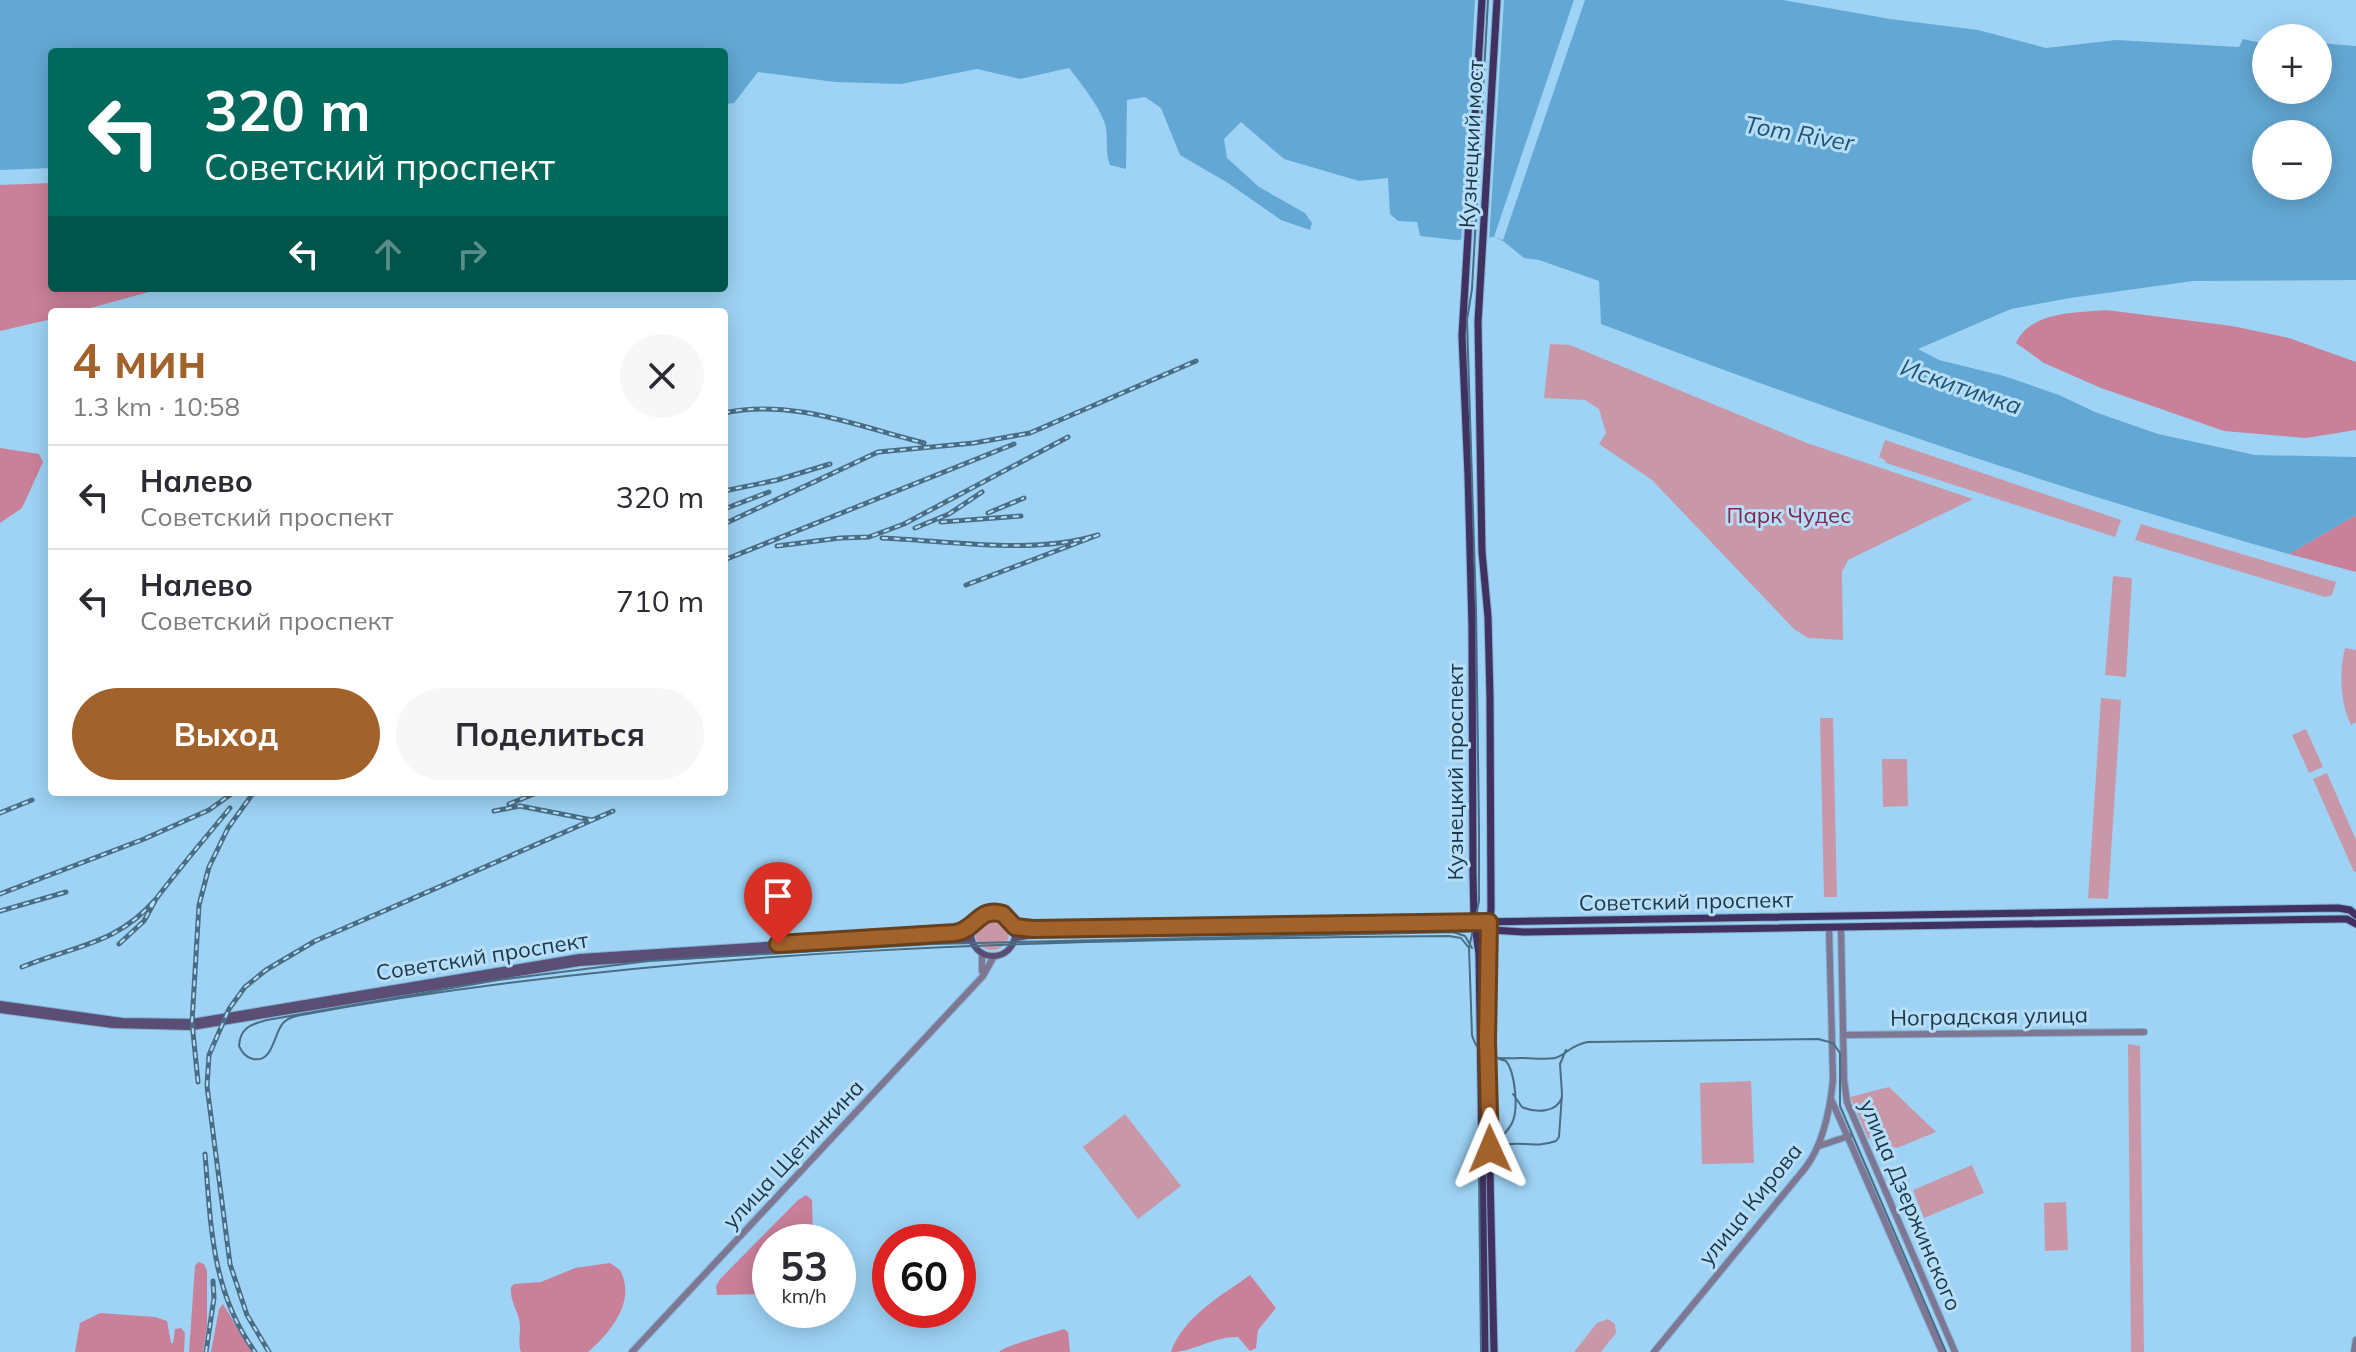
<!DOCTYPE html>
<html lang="ru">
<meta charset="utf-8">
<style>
:root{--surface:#fff;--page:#f7f7f7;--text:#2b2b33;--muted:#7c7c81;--line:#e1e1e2;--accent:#a2622b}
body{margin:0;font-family:Mulish,sans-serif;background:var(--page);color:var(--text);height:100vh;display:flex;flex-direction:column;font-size:30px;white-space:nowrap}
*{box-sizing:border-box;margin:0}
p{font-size:26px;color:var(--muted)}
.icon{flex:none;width:44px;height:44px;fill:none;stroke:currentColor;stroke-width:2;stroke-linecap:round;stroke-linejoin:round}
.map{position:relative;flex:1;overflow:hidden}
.drawer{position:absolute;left:48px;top:308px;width:680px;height:488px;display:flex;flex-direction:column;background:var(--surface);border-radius:8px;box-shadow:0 4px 20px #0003}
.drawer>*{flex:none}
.hud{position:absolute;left:48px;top:48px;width:680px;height:244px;border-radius:8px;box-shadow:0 4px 20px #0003;background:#00695c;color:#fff;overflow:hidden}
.buttons{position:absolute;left:2252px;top:24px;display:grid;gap:16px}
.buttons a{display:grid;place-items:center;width:80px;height:80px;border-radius:50%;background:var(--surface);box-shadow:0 4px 20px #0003;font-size:40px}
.speed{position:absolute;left:752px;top:1224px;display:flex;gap:16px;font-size:40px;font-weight:700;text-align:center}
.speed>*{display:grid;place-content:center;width:104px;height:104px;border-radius:50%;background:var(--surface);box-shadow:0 4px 20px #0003;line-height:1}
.speed small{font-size:20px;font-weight:400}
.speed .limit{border:12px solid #d22;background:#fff;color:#111}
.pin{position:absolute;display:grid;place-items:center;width:68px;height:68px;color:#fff;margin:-82px -34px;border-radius:50% 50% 50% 0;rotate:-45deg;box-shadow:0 0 8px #0007}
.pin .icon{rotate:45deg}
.me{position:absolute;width:88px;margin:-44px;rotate:359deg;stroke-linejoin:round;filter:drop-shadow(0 0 6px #0008)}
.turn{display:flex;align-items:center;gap:28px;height:168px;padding:0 24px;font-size:36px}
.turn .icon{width:104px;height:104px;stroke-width:2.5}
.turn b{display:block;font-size:56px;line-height:68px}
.lanes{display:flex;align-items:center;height:76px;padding:0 24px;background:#0003;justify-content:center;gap:40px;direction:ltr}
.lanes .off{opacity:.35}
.round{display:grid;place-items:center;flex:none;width:84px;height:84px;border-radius:42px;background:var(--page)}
.headline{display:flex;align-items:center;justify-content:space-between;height:136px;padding:0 24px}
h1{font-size:48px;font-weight:700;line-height:60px;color:var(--accent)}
.button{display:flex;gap:16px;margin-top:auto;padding:16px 24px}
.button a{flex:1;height:92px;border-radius:48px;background:var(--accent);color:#fff;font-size:32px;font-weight:700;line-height:92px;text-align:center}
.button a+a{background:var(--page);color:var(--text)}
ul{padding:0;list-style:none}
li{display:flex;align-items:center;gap:24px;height:104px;padding:0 24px;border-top:2px solid var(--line)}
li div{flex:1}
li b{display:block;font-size:30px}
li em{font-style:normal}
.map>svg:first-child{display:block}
.green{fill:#c998a8}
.forest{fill:#c98099}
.water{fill:#63a8d4;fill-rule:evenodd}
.pier{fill:#9ed3f5}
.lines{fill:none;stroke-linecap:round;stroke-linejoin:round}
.tertiary-casing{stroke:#81b0cf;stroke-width:8}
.secondary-casing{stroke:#81b0cf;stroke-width:8}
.primary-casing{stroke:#81b0cf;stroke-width:9}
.tertiary{stroke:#7e7692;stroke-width:6}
.secondary{stroke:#5a4e75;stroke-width:6}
.primary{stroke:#413160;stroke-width:7}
.tram{stroke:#486d84;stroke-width:2}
.rail-casing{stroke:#486d84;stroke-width:5}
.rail{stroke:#b7def8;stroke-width:2;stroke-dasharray:6;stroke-linecap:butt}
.route-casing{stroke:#69401c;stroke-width:20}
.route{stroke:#a2622b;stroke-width:14}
.labels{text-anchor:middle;stroke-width:6;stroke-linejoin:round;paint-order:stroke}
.street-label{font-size:22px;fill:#1a3647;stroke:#b7def8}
.park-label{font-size:22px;fill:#7f284d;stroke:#b7def8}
.water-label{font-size:24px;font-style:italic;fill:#1f5372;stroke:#b7def8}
</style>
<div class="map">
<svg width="2356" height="1352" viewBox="0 0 2356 1352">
<rect width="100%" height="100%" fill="#9ed3f5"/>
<path class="green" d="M1550 344 1570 345 1807 443 1973 499 1848 560 1842 572 1843 640 1808 638 1794 629 1652 480 1599 444 1606 433 1599 409 1585 400 1544 398Z
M1885 440 2121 520 2115 537 1886 463 1885 460 1879 457Z
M2141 524 2336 582 2332 595 2325 597 2135 540Z
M2113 576 2132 578 2126 677 2105 675Z
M2345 648 2356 650V722L2351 725C2340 702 2339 672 2345 648Z
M2101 698 2121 700 2108 899 2088 898Z
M1820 718H1833L1837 897H1824Z
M2306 729 2323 767 2309 773 2292 735Z
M1882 759H1907L1908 806 1883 807Z
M2327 773 2356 840V871L2354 872 2313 779Z
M975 933a17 17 0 1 1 34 0a17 17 0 1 1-34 0Z
M2128 1044 2140 1046 2144 1352H2131Z
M1751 1081 1754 1163 1702 1164 1700 1083Z
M1889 1087 1936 1132 1897 1148 1868 1138 1850 1097Z
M1125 1114 1181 1186 1138 1219 1083 1147Z
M1972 1165 1984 1193 1924 1218 1913 1190Z
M2066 1202 2068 1250 2045 1251 2044 1203Z
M1608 1319 1615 1324 1616 1333 1601 1352H1574L1597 1323Z"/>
<path class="forest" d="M52 183V288H163L76 312H52V319L0 331V185Z
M2106 310 2232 326 2289 338 2356 362V430L2306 438 2224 431 2101 388 2044 363 2016 343C2031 311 2075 313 2106 310Z
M0 448 39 454 43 462 22 508 0 523Z
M2356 515V572L2289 554Z
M806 1195 812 1200 813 1242H770V1294L717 1295 716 1286 720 1279 798 1200Z
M198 1262 204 1264 207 1271V1326L203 1352H189L195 1266Z
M610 1263 620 1270C637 1301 610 1333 588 1352H521C517 1340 522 1330 519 1319 516 1307 510 1301 511 1287L514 1284 541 1282 575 1268Z
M1250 1275 1276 1308 1258 1330 1256 1348 1250 1351 1238 1337C1214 1336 1194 1352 1171 1352 1183 1317 1221 1296 1250 1275Z
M223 1304 252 1352H211L219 1309Z
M100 1313 155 1317 167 1321 171 1343H173L175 1329 181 1328 185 1333 184 1352H75L80 1323Z
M1064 1329 1068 1332 1070 1352H999C1004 1346 1052 1333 1064 1329Z"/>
<path class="water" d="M0 0H1783L1890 19 1978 30 2046 48 2116 40 2239 47 2243 39 2266 44V90H2318V43L2356 46V280L2193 281 2070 298 2011 309 1918 349 1939 360 2004 376 2059 395 2095 412 2158 434 2255 455 2356 457V515L2289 554C2056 489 1827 410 1601 324L1599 281 1539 260 1524 258 1503 241 1494 237 1456 240 1420 236 1417 222 1398 221 1390 214 1388 178 1359 181 1284 159 1241 122 1224 139 1227 158 1259 187 1305 213 1312 223 1310 230 1281 220 1228 183 1180 155 1161 108 1145 97 1127 100 1126 169 1110 165C1105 152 1108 141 1106 128 1103 111 1080 82 1069 68L1020 79 977 69 901 84 835 82 758 72 734 103 724 104V52H52V168L0 170ZM2266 134H2318V186H2266Z"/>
<path class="pier" d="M1475 0H1504L1489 241 1461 243Z
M1574 0H1585L1503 240 1494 237Z"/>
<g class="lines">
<g class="tertiary-casing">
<path id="tertiary" d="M1841 927 1844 1080 1847 1102 1955 1352
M982 953V971
M1844 1035 2144 1032
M1831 1099 1942 1352
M1819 1146 1849 1136
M632 1352 983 976 994 956
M1654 1352 1806 1167C1823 1144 1830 1109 1833 1080L1829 927
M2354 1352 2356 1340"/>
</g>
<g class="secondary-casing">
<path id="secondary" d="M971 934a22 22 0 1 1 44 0a22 22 0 1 1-44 0Z
M1015 927 1033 929 1475 922
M1016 938 1033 935 1476 929
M0 1004 122 1021 192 1022 580 957 955 933 971 928
M0 1010 113 1025 192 1027 579 963 920 940H972"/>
</g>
<g class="primary-casing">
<path id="primary" d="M1482 0 1462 336 1468 475 1472 627 1473 871 1474 919 1479 954 1485 1352
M1475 922 2338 908 2350 910 2356 915
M1476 929 1524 932 2339 919H2347L2356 924
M1494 1352 1487 1041 1488 944 1491 909 1490 698 1488 617 1482 552 1478 322 1497 0"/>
</g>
<use href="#tertiary" class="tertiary"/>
<use href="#secondary" class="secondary"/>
<use href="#primary" class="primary"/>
<path class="tram" d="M1488 0 1472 289 1467 320 1476 609 1479 828V901L1469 948 1472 1035C1479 1061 1501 1059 1523 1058 1533 1058 1545 1060 1555 1058 1566 1055 1570 1045 1588 1042L1818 1039 1833 1043 1840 1053V1106L1946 1352
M1469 948 1461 938 1449 936C1064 940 675 945 296 1016 290 1018 288 1018 284 1022 273 1033 274 1063 253 1059 245 1057 242 1052 239 1046 240 1028 251 1024 267 1020L498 980 648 961 933 944 1453 932 1465 936 1472 948
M1513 1094 1522 1107C1536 1113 1557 1113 1562 1097
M1491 1148C1498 1140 1508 1132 1512 1123 1519 1109 1515 1072 1506 1061L1499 1059
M1481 1352 1479 1168C1504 1127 1523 1153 1556 1141L1559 1137 1562 1094 1560 1064 1566 1050"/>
<g class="rail-casing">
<path id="rail" d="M724 413C791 398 860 427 924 443
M724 491 777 480 830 464
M724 509 769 492
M988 513 1024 498
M941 522 1021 516
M724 524 878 452 974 443 1030 433 1196 361
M915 528 949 514 982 492
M882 538C950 541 1033 555 1098 535L966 585
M777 546 840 538 869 537 904 524 1068 437
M724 560 1014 444
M509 804 539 792
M494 811 520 806 592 820
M0 813 32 800
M0 894 144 839 209 810 234 792
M150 907C175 873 203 841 230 808
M0 911 66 892
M22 967C76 945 116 945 156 899L144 921 119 944
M198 1082 192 1022 199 905 209 867 228 828 254 792
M205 1154C211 1225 211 1291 255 1352
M206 1352 214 1298 213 1281
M269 1352 247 1315 230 1264 207 1086 209 1055 229 1009 245 987 266 970 315 941 613 811"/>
</g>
<use href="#rail" class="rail"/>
</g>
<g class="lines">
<g class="route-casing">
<path id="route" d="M778 944 955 933C976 930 979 906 1003 914L1015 927 1033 929 1489 922 1487 1041 1490 1149"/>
</g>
<use href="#route" class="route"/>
</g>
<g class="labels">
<g class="street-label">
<text transform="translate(1471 144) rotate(-87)" y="8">Кузнецкий мост</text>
<text transform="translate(1455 772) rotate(-90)" y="8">Кузнецкий проспект</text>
<text transform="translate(1686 901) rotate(-1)" y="8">Советский проспект</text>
<text transform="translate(482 956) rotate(-9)" y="8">Советский проспект</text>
<text transform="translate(1989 1016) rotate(-1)" y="8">Ноградская улица</text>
<text transform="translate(793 1154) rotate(-47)" y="8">улица Щетинкина</text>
<text transform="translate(1750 1204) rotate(-51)" y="8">улица Кирова</text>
<text transform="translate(1911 1205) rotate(67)" y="8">улица Дзержинского</text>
</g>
<g class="park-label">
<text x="1789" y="523">Парк Чудес</text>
</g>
<g class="water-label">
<text transform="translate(1799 134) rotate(10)" y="8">Tom River</text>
<text transform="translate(1961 387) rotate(19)" y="8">Искитимка</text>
</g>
</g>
</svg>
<div class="buttons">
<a>+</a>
<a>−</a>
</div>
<div class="speed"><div>53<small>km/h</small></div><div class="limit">60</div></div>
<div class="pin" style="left:778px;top:944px;background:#d93025"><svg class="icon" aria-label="arrive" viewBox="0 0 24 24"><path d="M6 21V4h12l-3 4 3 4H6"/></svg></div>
<svg class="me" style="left:1490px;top:1149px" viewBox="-20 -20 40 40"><path d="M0-17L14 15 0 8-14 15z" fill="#a2622b" stroke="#fff" stroke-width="4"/></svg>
<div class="hud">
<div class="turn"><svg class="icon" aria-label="left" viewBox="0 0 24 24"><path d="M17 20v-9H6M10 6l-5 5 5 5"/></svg><div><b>320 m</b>Советский проспект</div></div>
<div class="lanes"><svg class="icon" aria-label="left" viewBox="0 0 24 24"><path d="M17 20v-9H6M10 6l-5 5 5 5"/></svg><svg class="icon off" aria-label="ahead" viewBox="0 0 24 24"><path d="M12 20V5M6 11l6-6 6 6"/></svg><svg class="icon off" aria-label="right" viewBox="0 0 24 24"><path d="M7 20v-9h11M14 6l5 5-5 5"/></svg></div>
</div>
<section class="drawer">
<div class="headline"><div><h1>4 мин</h1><p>1.3 km · 10:58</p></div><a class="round"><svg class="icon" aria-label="close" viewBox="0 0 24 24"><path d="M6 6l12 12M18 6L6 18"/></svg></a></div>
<ul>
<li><svg class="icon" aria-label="left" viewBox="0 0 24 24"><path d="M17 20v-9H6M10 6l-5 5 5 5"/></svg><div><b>Налево</b><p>Советский проспект</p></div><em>320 m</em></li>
<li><svg class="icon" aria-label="left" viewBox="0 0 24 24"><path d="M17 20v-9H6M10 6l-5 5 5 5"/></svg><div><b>Налево</b><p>Советский проспект</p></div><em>710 m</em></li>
</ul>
<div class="button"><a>Выход</a><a>Поделиться</a></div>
</section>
</div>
